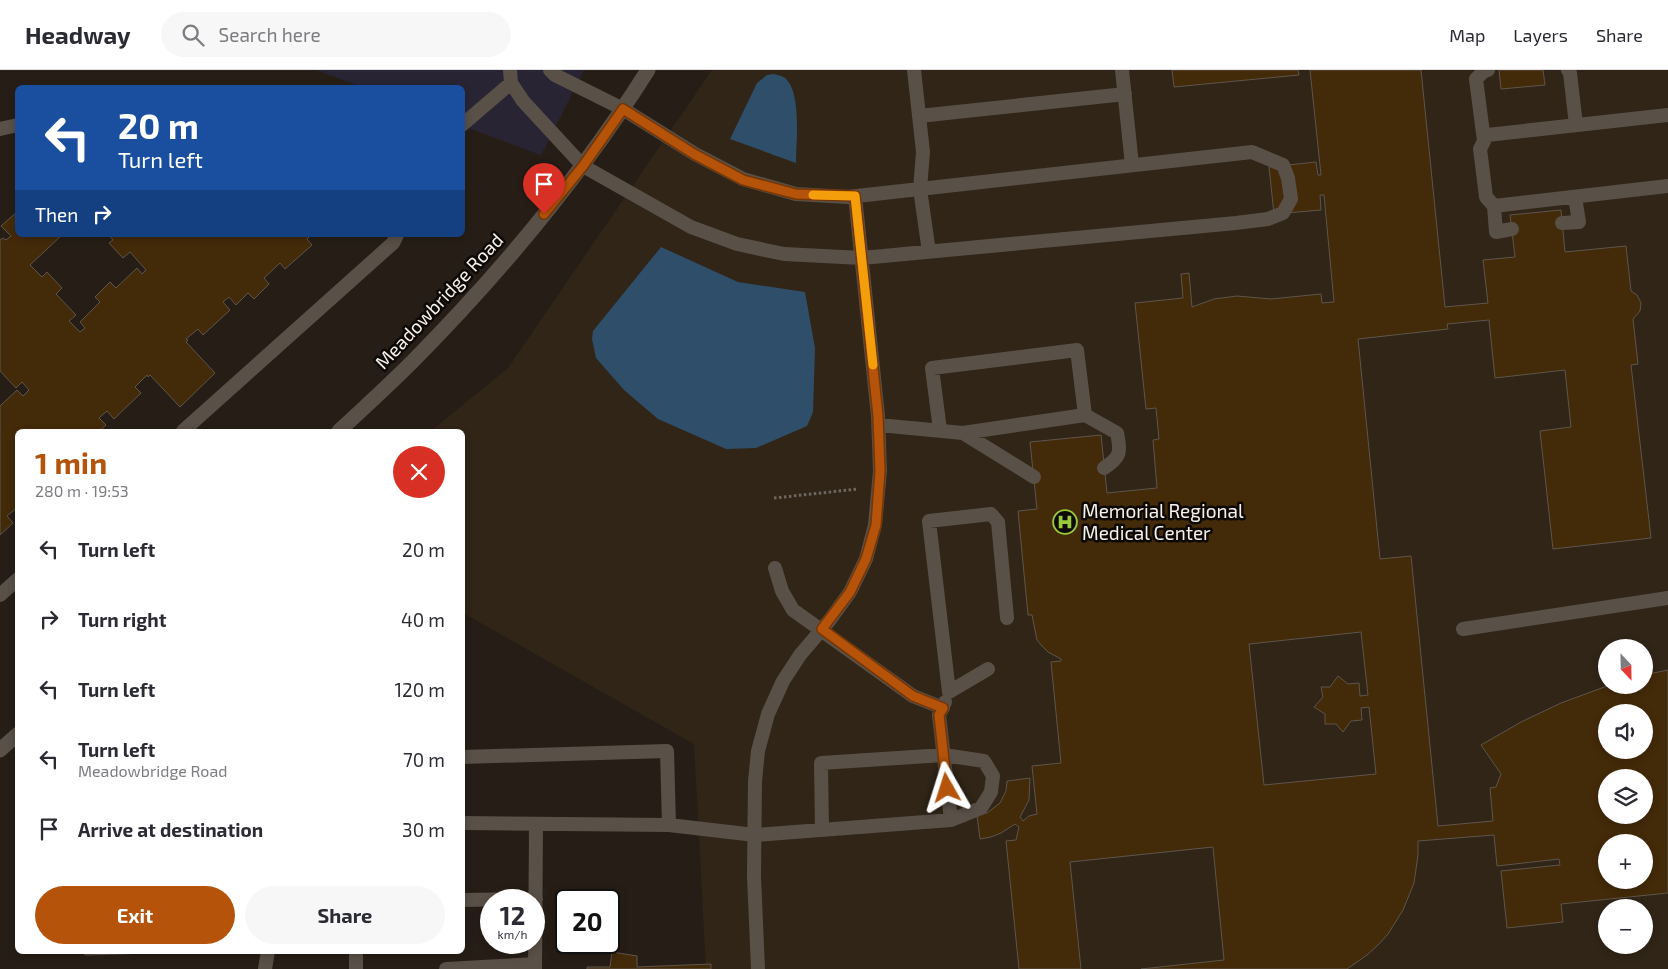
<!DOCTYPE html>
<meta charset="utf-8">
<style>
:root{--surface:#fff;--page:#f7f7f7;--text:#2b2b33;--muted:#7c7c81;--line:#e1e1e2;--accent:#b45309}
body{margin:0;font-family:"Exo 2",sans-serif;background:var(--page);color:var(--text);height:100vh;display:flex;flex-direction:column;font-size:19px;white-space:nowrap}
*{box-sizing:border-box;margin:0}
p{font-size:16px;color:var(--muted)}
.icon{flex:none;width:28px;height:28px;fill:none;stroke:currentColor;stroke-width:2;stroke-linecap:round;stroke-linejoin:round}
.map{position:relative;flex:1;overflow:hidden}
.drawer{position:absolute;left:15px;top:359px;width:450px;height:525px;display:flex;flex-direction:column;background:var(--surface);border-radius:8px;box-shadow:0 2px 8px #0003}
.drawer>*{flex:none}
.hud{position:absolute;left:15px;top:15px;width:450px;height:152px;border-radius:8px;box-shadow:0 2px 8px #0003;background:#1a4fa0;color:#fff;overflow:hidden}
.needle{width:32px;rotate:158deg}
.controls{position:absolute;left:1598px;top:569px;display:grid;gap:10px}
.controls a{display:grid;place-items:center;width:55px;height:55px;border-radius:50%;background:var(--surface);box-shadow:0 2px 8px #0003;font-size:25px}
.speed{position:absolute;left:480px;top:819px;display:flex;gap:10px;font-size:25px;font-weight:700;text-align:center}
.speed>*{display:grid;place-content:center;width:65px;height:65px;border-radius:50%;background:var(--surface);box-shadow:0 2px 8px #0003;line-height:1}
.speed small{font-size:12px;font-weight:400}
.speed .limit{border:2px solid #111;border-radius:8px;background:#fff;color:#111}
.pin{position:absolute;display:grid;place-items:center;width:42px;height:42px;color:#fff;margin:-51px -21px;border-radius:50% 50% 50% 0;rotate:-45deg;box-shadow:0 0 5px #0007}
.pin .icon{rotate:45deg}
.me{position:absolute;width:55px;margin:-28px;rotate:354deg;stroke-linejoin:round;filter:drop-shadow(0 0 4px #0008)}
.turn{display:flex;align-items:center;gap:18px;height:105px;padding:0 20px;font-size:22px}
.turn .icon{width:65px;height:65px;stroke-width:2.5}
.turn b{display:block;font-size:35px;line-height:42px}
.then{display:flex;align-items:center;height:48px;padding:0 20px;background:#0003;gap:10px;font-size:19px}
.round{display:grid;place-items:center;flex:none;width:52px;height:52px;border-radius:26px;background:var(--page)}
.headline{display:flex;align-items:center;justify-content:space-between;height:85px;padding:0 20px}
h1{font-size:30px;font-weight:700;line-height:38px;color:var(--accent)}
.button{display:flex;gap:10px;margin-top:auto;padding:10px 20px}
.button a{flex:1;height:58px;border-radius:30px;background:var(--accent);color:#fff;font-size:20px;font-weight:700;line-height:58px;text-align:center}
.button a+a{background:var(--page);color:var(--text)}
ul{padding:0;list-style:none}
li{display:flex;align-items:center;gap:15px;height:70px;padding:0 20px}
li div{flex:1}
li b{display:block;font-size:19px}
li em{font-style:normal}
header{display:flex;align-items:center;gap:30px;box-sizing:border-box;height:70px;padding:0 25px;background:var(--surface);border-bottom:1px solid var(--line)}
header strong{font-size:24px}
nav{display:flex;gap:28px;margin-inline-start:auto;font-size:18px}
.search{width:350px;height:45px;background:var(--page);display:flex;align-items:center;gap:12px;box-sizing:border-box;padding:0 18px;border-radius:28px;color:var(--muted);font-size:19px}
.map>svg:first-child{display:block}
.commercial{fill:#282434}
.built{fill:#302517;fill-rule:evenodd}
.water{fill:#2f4e69}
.building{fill:#432a09;stroke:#5e554c;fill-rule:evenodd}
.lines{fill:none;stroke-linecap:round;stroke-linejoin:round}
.path{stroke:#6e6760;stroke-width:3;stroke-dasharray:2.5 2.5;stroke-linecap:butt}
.service{stroke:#595047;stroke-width:14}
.secondary{stroke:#595047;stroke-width:15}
.route-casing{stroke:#753606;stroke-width:12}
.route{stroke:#b45309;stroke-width:9}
.slow{stroke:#f59e0b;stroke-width:9}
.labels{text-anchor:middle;stroke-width:5;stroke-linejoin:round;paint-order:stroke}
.street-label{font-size:19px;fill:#f6f1eb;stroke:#0c0906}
.poi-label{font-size:19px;fill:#f6f1eb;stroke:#0c0906;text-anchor:start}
</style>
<header>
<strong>Headway</strong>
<div class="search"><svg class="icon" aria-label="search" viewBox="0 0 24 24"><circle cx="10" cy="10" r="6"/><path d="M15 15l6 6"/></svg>Search here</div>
<nav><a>Map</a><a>Layers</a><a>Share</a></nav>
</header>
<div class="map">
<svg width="1668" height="899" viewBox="0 0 1668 899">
<rect width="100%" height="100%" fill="#261e16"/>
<path class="commercial" d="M316 0H584L541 85 463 56 462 18 362 17Z"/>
<path class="built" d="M712 0H1668V899H706L694 674 463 543 462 361H431L508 298ZM1606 578H1644V615H1606ZM1606 642H1644V680H1606ZM1606 708H1644V745H1606ZM1606 772H1644V810H1606ZM1606 838H1644V875H1606Z"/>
<path class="water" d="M774 4C777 5 783 6 785 8 802 22 796 73 796 93L730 69 757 13 767 5Z
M661 177 738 212 805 222 815 278 813 342 807 356 756 378 726 379 658 349 624 320 596 288 592 269 593 261Z"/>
<path class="building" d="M1172 0H1298L1299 5 1174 17Z
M1310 0H1421L1445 237 1488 233 1483 190 1515 187 1510 145 1561 140 1565 182 1626 176 1631 221 1637 225 1641 233 1640 241 1633 249 1638 294 1631 295 1651 468 1553 479 1540 361 1571 357 1565 300 1495 308 1489 250 1447 254 1448 259 1358 269 1380 489 1411 486 1438 756 1493 751 1490 718 1496 717 1501 704 1481 675 1521 652 1561 633 1610 615H1644V605L1668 600V823L1561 834 1563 852 1507 858 1501 801 1560 795 1559 789 1497 796 1494 765 1418 771V785L1414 813 1403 840 1388 864 1379 874 1367 885 1347 899H1141L1224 890 1213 777 1070 792 1081 899H1019L1006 771 1016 770 1019 757 1015 754 1001 763 991 767 980 769 977 745 987 743 1000 733 1006 721 1007 711 1030 708 1029 730 1020 747 1023 751 1029 746 1037 744 1032 696 1061 693 1051 592 1061 591V589L1048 582 1042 576 1037 570 1032 545H1028L1018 441 1037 439 1030 372 1101 365 1107 423 1157 418 1153 370 1159 369 1156 338 1146 339 1135 233 1183 228 1181 204 1189 203 1192 237 1214 229 1237 226 1271 229 1321 224 1322 233 1334 232 1324 125H1320L1321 140 1274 144 1269 97 1316 92 1318 105H1321ZM1361 562 1368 625 1360 626 1359 613 1348 614 1338 606 1330 617H1321L1323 627 1314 637 1325 644V654H1336L1343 662 1351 651 1362 650 1361 638 1369 637 1376 704 1264 715 1249 574ZM1606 642H1644V680H1606ZM1606 708H1644V745H1606ZM1606 772H1644V810H1606Z
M1499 0H1543L1545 15 1501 19Z
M18 141V165H62L30 195 42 207 47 202 62 218 56 224 76 245 69 251 80 262 85 258 80 252 100 232 95 227 110 212 116 218 137 198 142 204 146 200 130 182 123 188 109 173 113 170 109 165H311L307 169 312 175 285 199 280 193 264 208 269 214 254 229 248 223 236 235 229 227 223 232 230 240 203 265 198 259 186 269 188 270 186 272 215 303 180 337 150 305 148 307 147 305 135 317 141 323 114 349 107 341 99 348 106 355 99 361H18V437L7 446 13 453 0 465V336L17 320 23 326 29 320 22 312 16 318 0 301V170L3 168 6 170 11 166 1 156Z
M85 881H215L85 885Z
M612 882 637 886V897L711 894V899H587V897H610Z"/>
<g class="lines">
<path class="path" d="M774 428 858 419"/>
<path class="service" d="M510 0 511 13 523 31 583 96 691 157 737 174 784 184 862 188 1236 153 1268 149 1283 143 1291 129 1288 108 1283 95 1252 82 848 127 796 124 743 109 695 84 623 39 555 5 550 0
M914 0 923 82 920 119 929 182
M1122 0 1132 95
M1568 0 1570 3 1576 55
M1668 45 1487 65 1480 79 1486 127 1494 136 1668 116
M919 46 1125 24
M462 55 511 13
M0 59 18 55
M1484 71 1476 9 1484 1 1488 0
M1494 136 1496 162 1512 159
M1562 153 1579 152 1575 127
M1085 345 1117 363C1121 382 1121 387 1104 398
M879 355 963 363 1085 345 1077 280 932 298 940 360
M183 361 393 173 397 165
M963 363 1034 407
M775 498 782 521 793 540 913 626 943 638
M0 525 18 509
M1463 559 1668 528
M988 599 949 622 929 451 991 444 998 452 1007 548
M945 632 939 645 951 750
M462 687 667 681 669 755
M462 753 669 755 755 765 951 750 981 738 991 722 993 706 984 691 944 685 821 693 822 760
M462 830 536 829
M265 899 268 881
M356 899V881
M446 899 535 894
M535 899 536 754
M758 899 754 806 755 711 758 681 768 644 783 611 800 585 829 551 850 522 866 489 875 455 880 401 878 346 855 126"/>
<path class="secondary" d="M339 361C364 338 389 315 413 291 501 202 581 106 648 0
M0 680 18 664"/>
</g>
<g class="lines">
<g class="route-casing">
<path id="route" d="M544 144 583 96 623 39 694 84 743 110 796 124 855 126 878 346 880 401 876 455 866 489 850 522 822 559 913 626 943 638 939 645 947 718"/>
</g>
<use href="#route" class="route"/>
<path class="slow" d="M813 125 855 126 873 295"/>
</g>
<defs>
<g id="hospital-ring" transform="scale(1.25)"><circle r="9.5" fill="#0c0906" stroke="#98cb37" stroke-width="1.5"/><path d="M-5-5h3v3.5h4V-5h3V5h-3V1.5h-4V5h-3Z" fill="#98cb37"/></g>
</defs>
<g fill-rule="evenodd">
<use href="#hospital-ring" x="1065" y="452"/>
</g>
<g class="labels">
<g class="street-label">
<text transform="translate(439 231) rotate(-47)" y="7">Meadowbridge Road</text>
</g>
<g class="poi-label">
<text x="1082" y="448">Memorial Regional<tspan x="1082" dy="22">Medical Center</tspan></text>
</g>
</g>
</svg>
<div class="controls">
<a><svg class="needle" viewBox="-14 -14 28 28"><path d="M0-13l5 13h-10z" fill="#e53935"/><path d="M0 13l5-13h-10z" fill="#7c7c81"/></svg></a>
<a><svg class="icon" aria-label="sound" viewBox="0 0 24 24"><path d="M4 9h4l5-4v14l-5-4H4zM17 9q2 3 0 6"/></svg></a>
<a><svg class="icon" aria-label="layers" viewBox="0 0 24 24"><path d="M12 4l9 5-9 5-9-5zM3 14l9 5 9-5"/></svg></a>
<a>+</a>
<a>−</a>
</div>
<div class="speed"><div>12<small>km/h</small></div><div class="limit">20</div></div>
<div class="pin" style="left:544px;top:144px;background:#d93025"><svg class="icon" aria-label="arrive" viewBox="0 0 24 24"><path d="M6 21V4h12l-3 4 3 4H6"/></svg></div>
<svg class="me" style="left:947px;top:718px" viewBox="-20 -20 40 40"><path d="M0-17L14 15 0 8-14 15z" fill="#b45309" stroke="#fff" stroke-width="4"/></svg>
<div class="hud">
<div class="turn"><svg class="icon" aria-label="left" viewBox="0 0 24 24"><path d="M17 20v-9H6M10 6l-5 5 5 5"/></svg><div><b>20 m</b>Turn left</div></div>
<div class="then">Then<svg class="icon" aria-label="right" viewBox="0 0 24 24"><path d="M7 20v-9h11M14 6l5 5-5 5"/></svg></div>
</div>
<section class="drawer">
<div class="headline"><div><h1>1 min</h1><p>280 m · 19:53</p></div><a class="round" style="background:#d93025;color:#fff"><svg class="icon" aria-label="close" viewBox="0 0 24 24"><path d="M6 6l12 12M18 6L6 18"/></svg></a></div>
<ul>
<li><svg class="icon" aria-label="left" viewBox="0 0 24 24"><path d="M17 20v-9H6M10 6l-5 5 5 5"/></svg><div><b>Turn left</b></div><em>20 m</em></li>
<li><svg class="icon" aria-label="right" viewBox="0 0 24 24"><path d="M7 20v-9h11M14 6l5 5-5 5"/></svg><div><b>Turn right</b></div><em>40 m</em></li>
<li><svg class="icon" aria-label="left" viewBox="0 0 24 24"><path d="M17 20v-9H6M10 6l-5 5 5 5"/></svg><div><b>Turn left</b></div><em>120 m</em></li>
<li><svg class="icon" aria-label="left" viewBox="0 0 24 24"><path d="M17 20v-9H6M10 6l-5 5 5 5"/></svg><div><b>Turn left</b><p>Meadowbridge Road</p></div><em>70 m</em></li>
<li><svg class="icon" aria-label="arrive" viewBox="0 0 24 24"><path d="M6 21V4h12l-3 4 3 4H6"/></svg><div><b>Arrive at destination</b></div><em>30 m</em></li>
</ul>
<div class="button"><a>Exit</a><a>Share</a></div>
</section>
</div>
